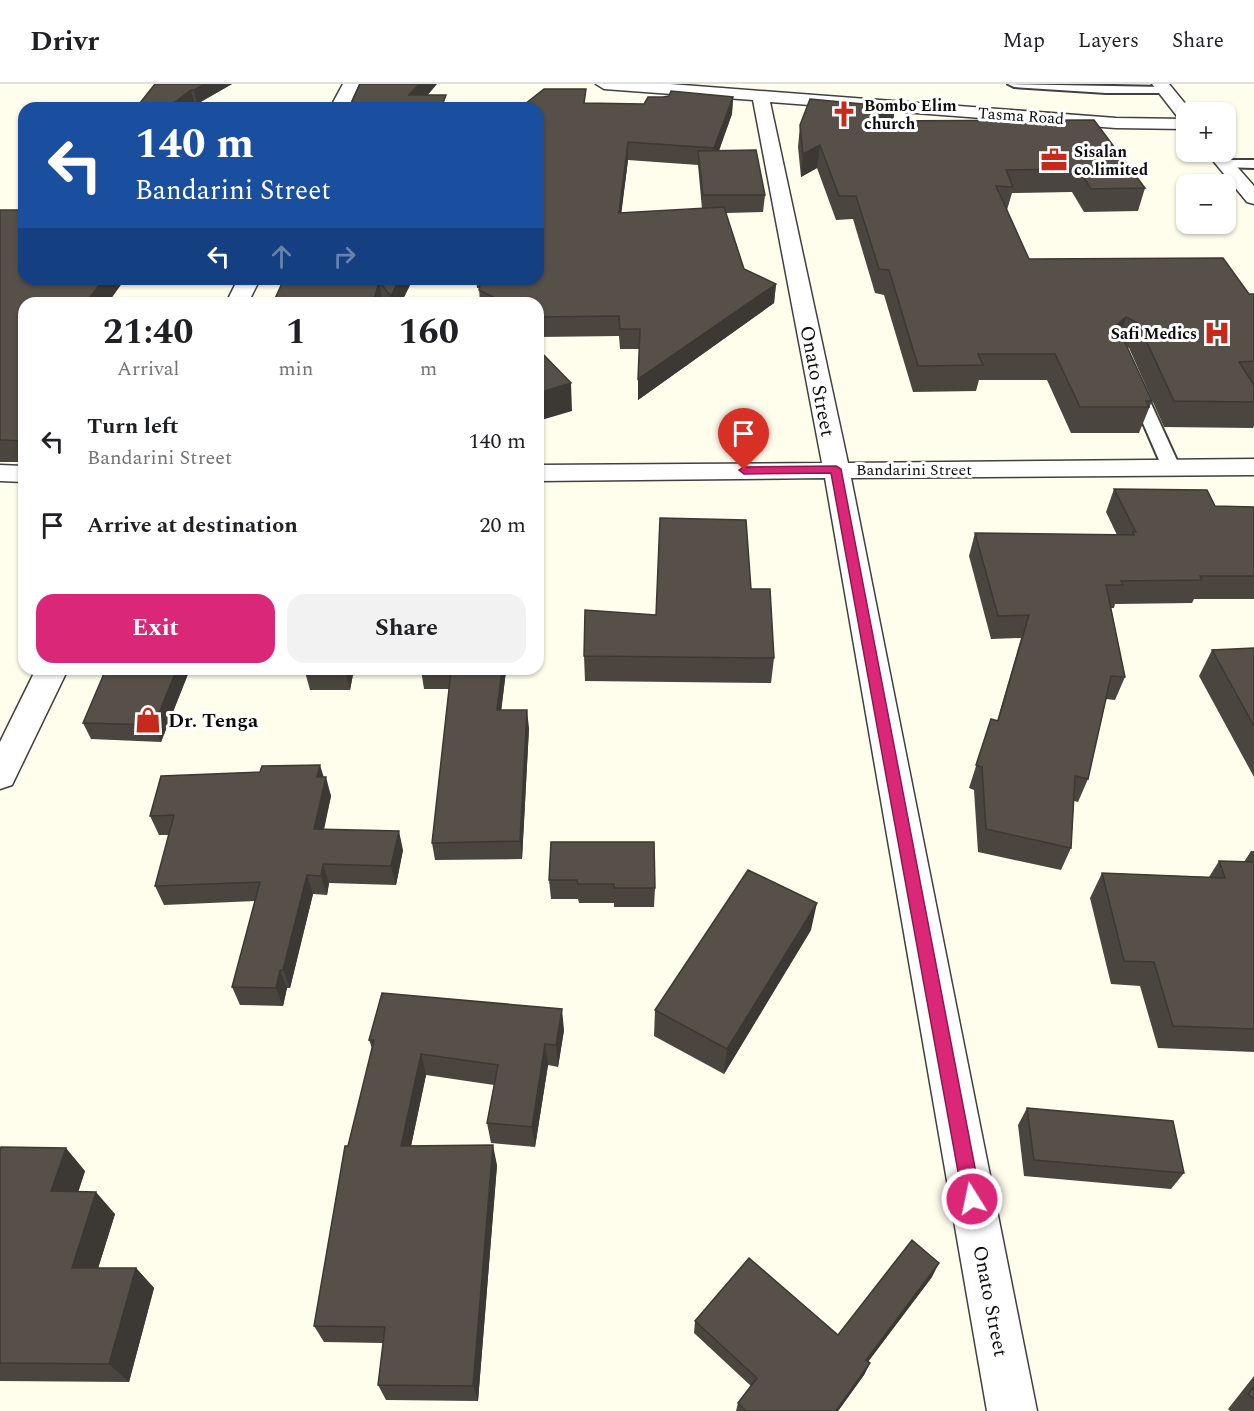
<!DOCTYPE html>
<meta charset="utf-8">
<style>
:root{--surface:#fff;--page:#f2f2f2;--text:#202124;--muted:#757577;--line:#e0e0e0;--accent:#db2777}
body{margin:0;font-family:Spectral,serif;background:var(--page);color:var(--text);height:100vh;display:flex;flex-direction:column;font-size:22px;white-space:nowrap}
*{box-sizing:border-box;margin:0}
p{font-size:20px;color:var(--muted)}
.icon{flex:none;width:33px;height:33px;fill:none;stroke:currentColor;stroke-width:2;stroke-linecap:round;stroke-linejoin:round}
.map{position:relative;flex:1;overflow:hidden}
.side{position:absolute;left:18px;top:213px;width:526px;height:378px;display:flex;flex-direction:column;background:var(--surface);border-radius:18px;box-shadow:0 2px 4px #0004}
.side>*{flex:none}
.hud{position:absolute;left:18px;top:18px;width:526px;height:183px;border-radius:18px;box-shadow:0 2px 4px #0004;background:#1a4fa0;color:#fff;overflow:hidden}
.fabs{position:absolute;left:1176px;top:18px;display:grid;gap:12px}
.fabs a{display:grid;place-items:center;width:60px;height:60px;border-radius:12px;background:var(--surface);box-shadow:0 2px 4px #0004;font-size:30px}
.pin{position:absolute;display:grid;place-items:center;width:51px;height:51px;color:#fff;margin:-62px -26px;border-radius:50% 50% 50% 0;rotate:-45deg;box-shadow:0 0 6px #0007}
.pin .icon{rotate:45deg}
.me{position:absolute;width:66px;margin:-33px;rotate:350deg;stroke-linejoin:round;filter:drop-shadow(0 0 4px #0008)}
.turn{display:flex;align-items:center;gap:21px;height:126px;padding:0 18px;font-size:27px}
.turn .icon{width:78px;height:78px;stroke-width:2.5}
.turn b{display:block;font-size:42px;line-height:51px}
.lanes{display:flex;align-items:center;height:57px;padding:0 18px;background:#0003;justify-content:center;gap:30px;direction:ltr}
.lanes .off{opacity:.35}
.eta{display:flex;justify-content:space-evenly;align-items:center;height:102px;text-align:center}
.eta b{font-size:36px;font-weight:700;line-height:42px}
.action{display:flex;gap:12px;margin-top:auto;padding:12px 18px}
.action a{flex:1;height:69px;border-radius:18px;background:var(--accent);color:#fff;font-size:24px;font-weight:700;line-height:69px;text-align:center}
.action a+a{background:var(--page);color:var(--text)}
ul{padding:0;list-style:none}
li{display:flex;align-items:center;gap:18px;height:84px;padding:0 18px}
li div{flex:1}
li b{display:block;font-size:22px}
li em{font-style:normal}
header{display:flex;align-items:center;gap:36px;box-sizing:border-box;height:84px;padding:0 30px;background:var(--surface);border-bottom:2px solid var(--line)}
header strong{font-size:28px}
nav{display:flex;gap:33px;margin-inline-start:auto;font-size:21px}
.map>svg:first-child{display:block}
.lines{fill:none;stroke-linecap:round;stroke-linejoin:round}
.service-casing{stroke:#404040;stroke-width:4}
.minor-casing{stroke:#404040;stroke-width:3}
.tertiary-casing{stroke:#404040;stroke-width:3}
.service{fill:#fff;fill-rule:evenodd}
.minor{fill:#fff;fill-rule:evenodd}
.tertiary{fill:#fff;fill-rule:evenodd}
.wall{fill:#4a453f;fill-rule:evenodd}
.shaded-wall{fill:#3c3833}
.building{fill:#565049;stroke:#3c3833;stroke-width:1.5}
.route{fill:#db2777;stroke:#8e194d;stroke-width:1.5}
.labels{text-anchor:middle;stroke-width:6;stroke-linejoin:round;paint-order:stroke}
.far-poi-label{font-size:16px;font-weight:bold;fill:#0d0d0d;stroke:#fff;text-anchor:start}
.far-street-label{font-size:16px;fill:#0d0d0d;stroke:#fff}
.street-label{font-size:20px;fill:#0d0d0d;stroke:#fff}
.poi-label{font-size:20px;font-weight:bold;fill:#0d0d0d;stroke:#fff;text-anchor:start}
</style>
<header>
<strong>Drivr</strong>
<nav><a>Map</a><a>Layers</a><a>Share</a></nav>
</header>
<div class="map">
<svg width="1254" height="1327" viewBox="0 0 1254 1327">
<rect width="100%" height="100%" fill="#fffeed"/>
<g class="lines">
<g class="service-casing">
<path id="service" d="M1008 0 1165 3 1171 6 1165 9H1106L1014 3Z
M1225 76H1254V84L1221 83 1219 80Z
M1135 297 1143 302 1180 383 1177 387H1165L1162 383 1127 302Z"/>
</g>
<g class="minor-casing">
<path id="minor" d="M343 0H359L348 24H330Z
M596 0H670L1116 34 1186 35V45L1116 44 770 18 848 379 1254 375V391L851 394 1037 1327H987L825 394 538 397V381L822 379 753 16 604 5Z
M238 195H260L248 219H226Z
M0 381 24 382V398L0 397Z
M36 585H68L12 701 0 705V658Z"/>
</g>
<g class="tertiary-casing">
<path id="tertiary" d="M1152 0H1169L1192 28H1186V37L1180 36Z
M1206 68H1224L1254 102V120L1247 118Z"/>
</g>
<use href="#service" class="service"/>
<use href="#minor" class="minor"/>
<use href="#tertiary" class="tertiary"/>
</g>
<path class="wall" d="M155 0H232L197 20 194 19 188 24H136Z
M733 13 732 30 719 67 765 111 763 128 726 129 744 185 776 200 774 219 638 316 639 265H620L619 252 538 253V219H480L479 204H477L476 195H538L587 20H644ZM628 76 698 81 702 125 621 129Z
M895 23 893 37 1094 36 1145 104 1138 127 1084 128 1072 108 1012 109 1007 126 1029 175 1249 210H1254V342L1253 344 1164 343 1129 264 1127 263 1152 317 1139 349H1071L1047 296H979L976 307 913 308 884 211 875 209 853 135 836 136 817 84 801 93 798 63 800 41Z
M0 126 24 195H125L111 214 24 219V378H0Z
M284 195H413L401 219H273Z
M1114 405 1215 422 1254 423V515H1194L1192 519 1115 520 1114 524H1111L1125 593 1115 616 1106 615 1088 695 1078 718 1074 717 1071 764 1061 786 978 768 974 706 969 704 991 635 997 637 1021 554 991 555 969 472 975 449 1117 451 1106 428Z
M751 505 774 574 771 599 585 597 584 572 656 531Z
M1254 564V693L1199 592 1212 566Z
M106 585H190L161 658 91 655 83 639Z
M305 585H354L350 606H310L305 588Z
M421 586 506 587 501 626 529 644 522 775 435 776 432 759 449 605H424Z
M324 693 331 712 324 746 403 766 396 801 329 799 327 811 313 810 290 904H287L283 922 240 921 232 903 255 817 164 821 155 802 169 751H159L150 732Z
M551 758 655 804 654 823H614V819H579L578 815H551L549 796Z
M1251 767H1254V968L1158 964 1140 902 1111 900 1090 814 1102 789 1209 793 1219 777 1244 778Z
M811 846 724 990 654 952 655 926Z
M564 946 558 983 548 981 535 1063 491 1059 487 1039 494 1001 426 991 411 1062 497 1081 478 1317 386 1316 378 1301 383 1259 324 1258 314 1242 348 1062 372 964 369 956Z
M1027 1024 1184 1089 1171 1105 1024 1092 1018 1041Z
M0 1066 85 1087 78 1108 115 1130 98 1184H136L154 1204 129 1298 0 1297Z
M932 1193 868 1278 870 1279 864 1291 838 1327H736L738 1319 751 1302 694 1249 695 1237 838 1251Z
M1254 1292V1327H1230L1228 1325Z"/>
<path class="shaded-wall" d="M205 0H232L197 20 194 6Z
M419 0H437L417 24 409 11Z
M191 6 194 19 188 24H167Z
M733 13 732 30 713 82 714 64Z
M895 23 892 45 867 37Z
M628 58V76L619 148V129Z
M820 61 817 84 801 93 803 70Z
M104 195H125L108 219 90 213Z
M399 195H413L401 219H392L391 212Z
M379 198 383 219H373Z
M776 200 774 219 638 316V295Z
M1126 233 1118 258 1117 241Z
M571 299 572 327 538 337V309Z
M177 585H190L161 658 154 641Z
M346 585H354L350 606 345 587Z
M502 585H506V587L499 645 497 626Z
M527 626 529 644 522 775 520 757Z
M320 681 325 697 326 693 331 712 319 764 314 745 317 693Z
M399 747 403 766 396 801 391 782Z
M323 780 329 799 327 811 321 792Z
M307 791 313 810 290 904 283 886Z
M817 819 811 846 724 990 727 965Z
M280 886 287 904 283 922 276 904Z
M562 925 564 946 558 983 556 961Z
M545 960 548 981 535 1063 532 1043Z
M421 970 426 991 407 1081 401 1062Z
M493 1061 497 1081 478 1317 473 1302Z
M66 1064 85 1087 71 1130 51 1107Z
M96 1108 115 1130 92 1204 72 1184Z
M939 1179 932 1193 860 1288 866 1276Z
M136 1184 154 1204 129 1298 109 1280Z
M870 1279 864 1291 838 1327H836Z"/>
<path class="building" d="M155 0H205L194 6H191L167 24H136Z
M360 0H419L409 11H446L443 19H448L446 24H349Z
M544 5H586L584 19 644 20 648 13H663L669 12 671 7 733 13 714 64 628 58 619 129 724 123 744 185 776 200 638 295 640 245H620L619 232 538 233V219H505L479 206 481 195H538V24H523L525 20Z
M810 15 895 23 867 37 1094 36 1145 104 1091 105 1078 85 1006 86 1013 103 996 102 1029 175 1223 174 1249 210H1254V277L1239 278 1254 301V318L1174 317 1138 239 1126 233 1117 241 1152 317H1146L1149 323H1080L1055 270H978L983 281 918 282 889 186 879 185 856 112H839L820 61 803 70 800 41Z
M756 66 765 111H703L698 67Z
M0 126H24V195H104L90 213 112 214 109 219H24V357L0 356Z
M284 195H399L391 212 379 198 373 219H273Z
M538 265 571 299 538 309Z
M1114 405 1207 406 1215 422 1254 423V492H1200L1202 496 1121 497 1123 501H1106L1125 593 1111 592 1088 695 1075 692 1071 764 986 745 982 683 976 681 991 635 998 637 1029 531 998 532 975 449 1134 451 1133 448H1136Z
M660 434 746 436 751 505H770L774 574 584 572 585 526 656 531Z
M1254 564V642L1212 566Z
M106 585H177L154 641 83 639Z
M305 585H346L345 587 305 588Z
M421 585H502L497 626H527L520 757 432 759 451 587 421 586Z
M320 681 317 693H326L314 745 399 747 391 782 323 780 321 792 307 791 283 886H280L276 904 232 903 260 798 155 802 174 731 150 732 161 692 260 688 262 682Z
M551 758H654L655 804H614V800H578L577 796H549Z
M1219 777 1254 778V945L1173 942 1154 878 1124 877 1102 789 1225 794Z
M748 786 817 819 727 965 655 926Z
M382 909 562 925 556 961 545 960 532 1043 487 1039 498 981 421 970 401 1062 493 1061 473 1302 378 1301 385 1243 314 1242 345 1062H348L374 956H369Z
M1027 1024 1173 1037 1184 1089 1034 1076Z
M1 1063 66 1064 51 1107 96 1108 72 1184H136L109 1280 0 1279V1066Z
M912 1156 939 1179 866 1276 870 1279 836 1327H746L738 1319 757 1294 695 1237 749 1174 838 1251Z
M1254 1303V1315L1248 1310Z"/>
<path class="route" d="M836 382 841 385 981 1115 978 1122 972 1124 966 1122 963 1115 831 389 744 390 739 386 744 383Z"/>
<defs>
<g id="church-bare" transform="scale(2.07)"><path d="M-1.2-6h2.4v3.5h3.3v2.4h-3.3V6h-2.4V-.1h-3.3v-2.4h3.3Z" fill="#c52a1d" stroke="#fff" stroke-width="2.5" paint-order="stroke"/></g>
<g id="office-bare" transform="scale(2.07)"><path d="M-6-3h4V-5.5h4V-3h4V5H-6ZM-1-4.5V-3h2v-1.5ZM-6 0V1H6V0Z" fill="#c52a1d" stroke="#fff" stroke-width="2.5" paint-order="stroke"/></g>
<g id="hospital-bare" transform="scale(2.07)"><path d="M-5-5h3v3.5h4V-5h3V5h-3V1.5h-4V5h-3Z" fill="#c52a1d" stroke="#fff" stroke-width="2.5" paint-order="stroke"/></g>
<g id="shop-bare" transform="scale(2.07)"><path d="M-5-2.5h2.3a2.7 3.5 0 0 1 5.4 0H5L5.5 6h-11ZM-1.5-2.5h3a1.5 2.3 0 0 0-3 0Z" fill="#c52a1d" stroke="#fff" stroke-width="2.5" paint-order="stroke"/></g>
</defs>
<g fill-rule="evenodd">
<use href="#church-bare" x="844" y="30"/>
<use href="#office-bare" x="1054" y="76"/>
<use href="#hospital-bare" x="1217" y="249"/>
<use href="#shop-bare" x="148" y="636"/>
</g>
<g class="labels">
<g class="far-poi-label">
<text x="864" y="27">Bombo Elim<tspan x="864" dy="18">church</tspan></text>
<text x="1074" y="73">Sisalan<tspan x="1074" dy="18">co.limited</tspan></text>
<text x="1197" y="255" text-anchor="end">Safi Medics</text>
</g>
<g class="far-street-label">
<text transform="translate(1021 31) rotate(4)" y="6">Tasma Road</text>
<text x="914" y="391">Bandarini Street</text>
</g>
<g class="street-label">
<text transform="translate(818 297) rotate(79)" y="7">Onato Street</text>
<text transform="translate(991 1217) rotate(79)" y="7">Onato Street</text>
</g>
<g class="poi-label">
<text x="168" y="643">Dr. Tenga</text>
</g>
</g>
</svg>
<div class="fabs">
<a>+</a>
<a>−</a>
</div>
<div class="pin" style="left:744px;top:386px;background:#d93025"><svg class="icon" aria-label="arrive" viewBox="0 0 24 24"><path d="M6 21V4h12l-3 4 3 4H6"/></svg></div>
<svg class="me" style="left:972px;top:1115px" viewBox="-20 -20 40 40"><circle r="17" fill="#db2777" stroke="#fff" stroke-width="3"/><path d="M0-11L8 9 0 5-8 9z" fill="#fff"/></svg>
<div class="hud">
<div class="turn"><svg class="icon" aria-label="left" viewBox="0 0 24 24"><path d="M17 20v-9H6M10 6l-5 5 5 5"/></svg><div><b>140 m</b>Bandarini Street</div></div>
<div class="lanes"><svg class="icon" aria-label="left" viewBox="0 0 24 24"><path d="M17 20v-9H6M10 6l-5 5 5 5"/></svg><svg class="icon off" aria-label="ahead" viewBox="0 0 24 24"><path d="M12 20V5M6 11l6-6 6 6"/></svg><svg class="icon off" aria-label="right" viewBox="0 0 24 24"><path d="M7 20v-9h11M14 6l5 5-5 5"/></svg></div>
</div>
<section class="side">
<div class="eta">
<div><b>21:40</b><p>Arrival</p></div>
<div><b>1</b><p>min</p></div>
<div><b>160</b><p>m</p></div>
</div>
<ul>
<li><svg class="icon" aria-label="left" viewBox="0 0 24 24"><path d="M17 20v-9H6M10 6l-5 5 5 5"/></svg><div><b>Turn left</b><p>Bandarini Street</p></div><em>140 m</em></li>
<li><svg class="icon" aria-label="arrive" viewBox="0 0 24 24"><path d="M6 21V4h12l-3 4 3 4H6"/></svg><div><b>Arrive at destination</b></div><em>20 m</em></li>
</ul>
<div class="action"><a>Exit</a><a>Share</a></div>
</section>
</div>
